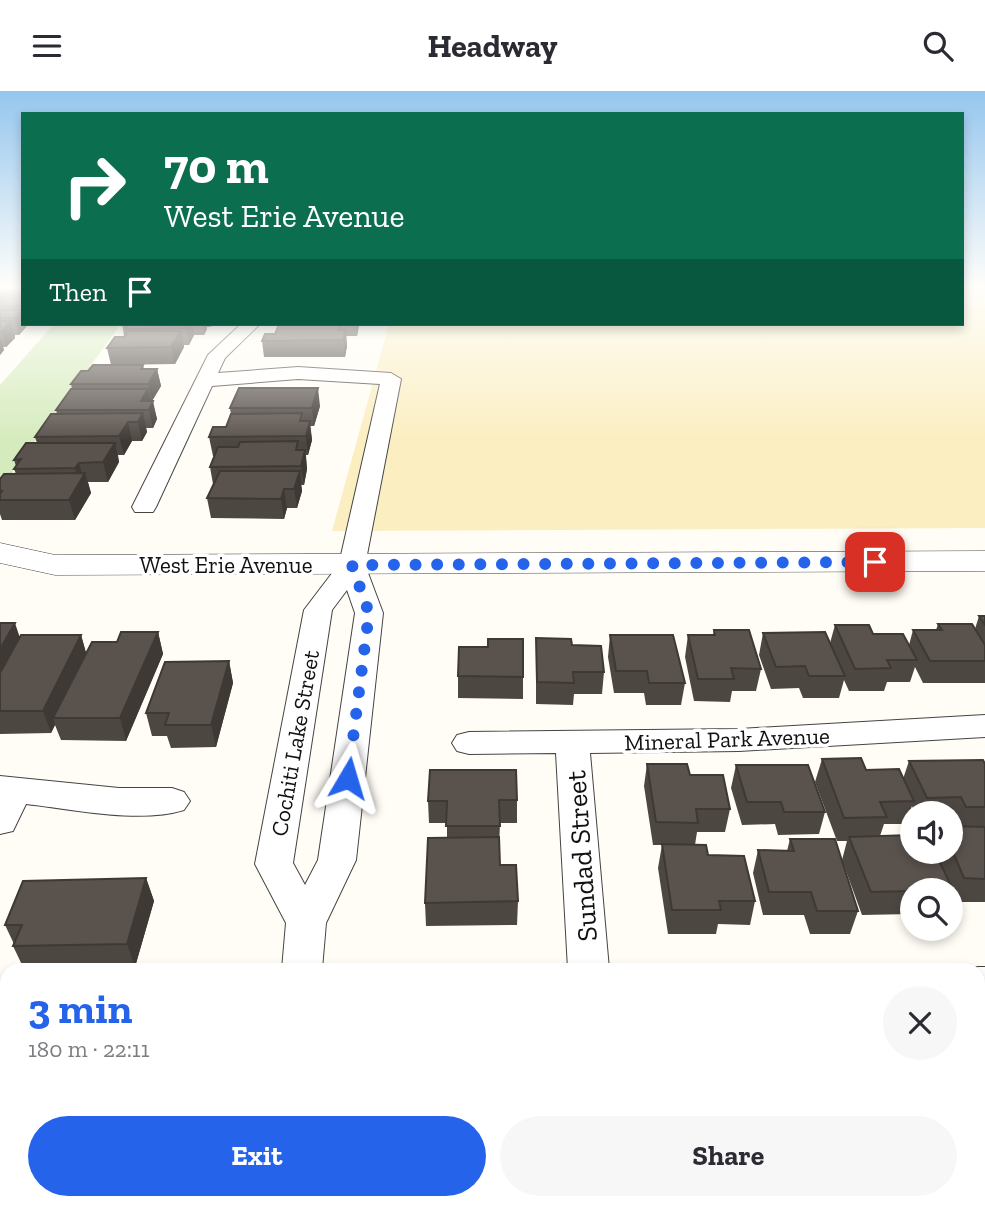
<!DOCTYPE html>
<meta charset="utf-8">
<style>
:root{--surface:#fff;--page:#f7f7f7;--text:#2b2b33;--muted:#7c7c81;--accent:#2563eb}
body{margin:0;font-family:"Zilla Slab",serif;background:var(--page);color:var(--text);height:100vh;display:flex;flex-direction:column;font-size:26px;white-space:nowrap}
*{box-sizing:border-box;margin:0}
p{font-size:23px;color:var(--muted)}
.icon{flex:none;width:38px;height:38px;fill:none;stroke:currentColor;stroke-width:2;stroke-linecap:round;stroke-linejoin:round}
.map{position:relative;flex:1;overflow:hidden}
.details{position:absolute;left:0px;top:872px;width:985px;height:247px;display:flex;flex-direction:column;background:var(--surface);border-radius:21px 21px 0 0;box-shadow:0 4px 10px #0003}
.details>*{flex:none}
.hud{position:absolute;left:21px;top:21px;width:943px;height:214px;border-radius:0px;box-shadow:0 4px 10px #0003;background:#0b6e4f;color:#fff;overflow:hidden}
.controls{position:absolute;left:900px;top:710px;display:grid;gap:14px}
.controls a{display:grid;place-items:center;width:63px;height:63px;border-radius:50%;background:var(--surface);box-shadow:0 4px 10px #0003;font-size:35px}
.pin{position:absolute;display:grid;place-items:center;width:60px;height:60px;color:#fff;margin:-30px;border-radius:14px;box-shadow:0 4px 10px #0006}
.me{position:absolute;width:77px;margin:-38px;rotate:7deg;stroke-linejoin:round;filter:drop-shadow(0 0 5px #0008)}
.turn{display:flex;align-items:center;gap:24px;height:147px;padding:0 28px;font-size:32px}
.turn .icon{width:91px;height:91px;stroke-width:2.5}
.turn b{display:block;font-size:49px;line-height:60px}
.then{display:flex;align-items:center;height:66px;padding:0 28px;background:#0003;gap:14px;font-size:26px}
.round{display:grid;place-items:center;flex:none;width:74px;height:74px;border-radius:37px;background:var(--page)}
.head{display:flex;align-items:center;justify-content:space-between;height:119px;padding:0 28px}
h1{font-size:42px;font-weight:800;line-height:52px;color:var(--accent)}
.action{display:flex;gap:14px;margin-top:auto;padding:14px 28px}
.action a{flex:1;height:80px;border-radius:42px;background:var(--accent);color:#fff;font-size:28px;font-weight:800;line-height:80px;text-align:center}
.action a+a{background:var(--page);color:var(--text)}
header{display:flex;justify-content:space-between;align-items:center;height:91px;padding:0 28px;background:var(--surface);font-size:32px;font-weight:800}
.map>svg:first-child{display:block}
.green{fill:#d5ebbd}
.sand{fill:#fbeec1}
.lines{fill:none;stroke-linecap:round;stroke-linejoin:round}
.minor-casing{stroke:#444;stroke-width:2}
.tertiary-casing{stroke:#444;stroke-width:1}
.minor{fill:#fff;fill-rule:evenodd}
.tertiary{fill:#fff;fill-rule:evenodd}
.wall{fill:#4d4742;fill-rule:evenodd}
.shaded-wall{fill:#3f3936}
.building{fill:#5a524d;stroke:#3f3936;stroke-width:2}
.route{stroke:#2563eb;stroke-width:12;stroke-dasharray:0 21.6}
.labels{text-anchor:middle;stroke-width:7;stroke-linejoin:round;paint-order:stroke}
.street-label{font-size:23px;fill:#111;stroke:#fff}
.near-street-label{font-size:28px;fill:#111;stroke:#fff}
</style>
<header><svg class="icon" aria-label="menu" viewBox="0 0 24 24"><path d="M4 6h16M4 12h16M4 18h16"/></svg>Headway<svg class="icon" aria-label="search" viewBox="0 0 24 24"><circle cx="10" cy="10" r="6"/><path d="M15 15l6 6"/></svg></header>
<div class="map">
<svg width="985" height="1118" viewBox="0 0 985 1118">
<rect width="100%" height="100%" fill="#fffdf5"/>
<path class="green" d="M54 233H121L0 398V294Z"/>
<path class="sand" d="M963 195H985V437L332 440 389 233H962Z"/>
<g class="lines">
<g class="minor-casing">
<path id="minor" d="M241 233H260L225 267 218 282 298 276 391 282 401 288 365 474 383 522 356 769 326 832 322 878H282L286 832 255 773 304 519 339 473 380 293 298 288 212 295 156 416 153 421H135L132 416 208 264ZM347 499 355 522 318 769 305 794 293 772 332 519Z
M985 624V646L739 660 590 662 609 878H568L556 662 469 663 457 660 452 652 457 644 469 641 739 638Z
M0 685 119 697H172L184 701 190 710 184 719C139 733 72 718 26 713L13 740 0 743Z
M978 876H985V912H978V878H970Z
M7 938V978L0 979V939Z
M278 1111H328L329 1118H279Z
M594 1111H644L646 1118H596Z"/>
</g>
<g class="tertiary-casing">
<path id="tertiary" d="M0 452 55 464 985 460V480L55 484 0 472Z"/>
</g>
<use href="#minor" class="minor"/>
<use href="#tertiary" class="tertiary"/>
</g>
<path class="wall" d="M0 195H23V233L27 235 19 244H15V247L6 256H3L4 259 0 264Z
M122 233H213L211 236H207V238L204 244H194L189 254H184V256L175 273 111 274 107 257 124 245Z
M286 233H359V235L357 245H346L347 255 345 266H264L262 250 275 243Z
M143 274 144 278H157L161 295 152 310 157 328 153 337H146L147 341 142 350H132L124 364H118L119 371 108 391H88L91 402 75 429H2L0 423V388L16 383 14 378 16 375 14 369 37 352 35 346 57 323 56 319 72 298 71 293 88 280Z
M320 315 314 335H310L312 349 308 364H306L307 378 304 394H301L302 400 297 417H287L284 428 211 427 207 407 213 393 210 376 215 365H213L209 346 226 336 231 324 230 317Z
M979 525H985V592H923L915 576 910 591H887L884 600H849L844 589 839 607H803L799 597 771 598 759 564 763 542 830 552 835 534 873 543 909 554 913 539H936L938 533 975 538Z
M0 532 20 546 81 544 86 562 117 551 158 541 163 563 126 650 61 649 55 634 51 642 0 643Z
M714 539 761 578 756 600H732L730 611 694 610 685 566 688 544H713Z
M610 544 685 592 681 614H646L644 602H614L608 566Z
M536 547 572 554 604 581 602 603H574L573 614 536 613Z
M229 570 233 592 216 656 171 657 167 645H152L146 622Z
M458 585 523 586V608L458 607Z
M822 668 903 688 909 670 985 673V811H954L951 803 950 805V800H912V823L862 824 842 769 847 750H837L815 691ZM912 715 915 723H950V729H952L955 735H950V761H912L880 745 884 733H905Z
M647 673 690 684 730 718 725 741H697L695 754 708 764 755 810 750 834 718 833 716 843H668L658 777 662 754H653L644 695Z
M736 674 825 721 819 743 778 744 775 733 742 734 731 697Z
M517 709V732H500L499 758 500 774 518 810 517 834 426 835 425 812 447 746V732H429L428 710Z
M790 748 858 820 850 843H810L804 824H763L753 782 758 759 787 760Z
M146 787 154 810 135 876 24 878 13 855 14 853 5 834Z
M978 950H985V1075H978Z
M985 1100V1118H907L906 1116 909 1111H978Z
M733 1111H801L802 1118H732Z"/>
<path class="shaded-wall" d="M22 219 23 233H26L27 235 19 244 14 227Z
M11 230 15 247 6 256 2 240Z
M188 233H192L194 244 189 254 186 237Z
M202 233H206L207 238 204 244Z
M356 233H359L357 245Z
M346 239 347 255 345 266 343 249Z
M181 240 184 256 175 273 171 256Z
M0 245 4 259 0 264Z
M157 278 161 295 152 310 148 293Z
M318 297 320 315 314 335 312 317Z
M148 298 152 313 153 310 157 328 153 337 149 319 141 310Z
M143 322 147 341 142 350 138 331Z
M310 330 312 349 308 364 306 345Z
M128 331 132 350 124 364 119 345Z
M115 352 119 371 108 391 103 371Z
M305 359 307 378 304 394 301 375Z
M79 372 83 386 85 382 91 402 75 429 69 409 79 392 75 377Z
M300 380 302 400 297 417 294 398Z
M284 398 287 417 284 428 281 408Z
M15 532 22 553 0 595V558Z
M158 541 163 563 126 650 120 627Z
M81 544 87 565 53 627 55 634 51 642 43 620Z
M229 570 233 592 216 656 211 634Z
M146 787 154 810 135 876 127 853Z
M7 1101V1111H93L79 1118H0V1102Z
M100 1111H105L108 1118H100Z"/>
<path class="building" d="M0 195H23V204H0Z
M0 206 23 207V215H0Z
M0 219H22L14 227H0Z
M0 230H11L2 240H0Z
M129 233H188L186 237 126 238Z
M279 233H340L338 239H346L343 249 262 250 265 243H275Z
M128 240H181L171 256 107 257 115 246H124Z
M93 274H143L141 278H157L148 293H71L81 280H88Z
M239 297H318L312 317H230Z
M71 298H148L141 310H153L149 319H56Z
M143 322 138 331H128L119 345 35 346 51 323Z
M302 322 300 330H310L306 345 209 346 213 336H226L231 323Z
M298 350 296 359H305L301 375 210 376 218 356H238L240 351Z
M26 352H115L103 371 79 372 75 377 14 378 21 368 14 369Z
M220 380H300L294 398H284L281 408 207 407Z
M85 382 69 409H0V403L2 400H0V388L4 383Z
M979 525H985V534Z
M0 532H15L0 558Z
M938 533H972L985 554V570H930L913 539H942Z
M835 534H869L873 543H903L917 569H887L891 577 855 578Z
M714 539H749L761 578 731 577 734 588H698L688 544H715Z
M121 541H158L120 627H53L92 551H117Z
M825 541 845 585H809L805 575 776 576 763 542Z
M21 544H81L43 620H0V582Z
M610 544H673L685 592H649L647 580H616Z
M536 547 571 548 572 554 601 555 604 581H573L574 592 537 591Z
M488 548H523V586L458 585 459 556H488Z
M229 570 211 634H165L169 622H146L165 571Z
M861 667 866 679 899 678 914 710 880 711 887 726 844 727 822 668Z
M983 669 985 673V716H966L961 706 927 707 909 670Z
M647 673H687L690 684H723L730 718H696L698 732 656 731Z
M736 674H808L825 721H784L781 711H747Z
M430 679H516L517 709H499L500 735H446L447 710H428Z
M950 735 985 736V788L964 787 950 754Z
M912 744V761H935L953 799 871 801 849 746Z
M499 746 500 774H516L518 810 425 812 428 747Z
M790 748H835L858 820H817L811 801H769L758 759 794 760Z
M662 753 706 754 708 764 744 765 755 810H719L721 819H672Z
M146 787 127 853 13 855 22 834H5L23 790Z
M978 950H985V1054H980L978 1049Z
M7 1006V1101L0 1102V1008Z
M978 1102 984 1118H926L924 1111H978Z
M63 1111H100V1118H39Z
M430 1111H503L505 1118H431Z
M741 1111H801L802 1118H743Z"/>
<linearGradient id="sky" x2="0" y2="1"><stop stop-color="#95c6ee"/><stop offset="0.56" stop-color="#fffefa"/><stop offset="1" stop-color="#fffefa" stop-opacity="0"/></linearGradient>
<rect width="985" height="351" fill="url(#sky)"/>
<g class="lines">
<path class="route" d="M348 687 369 522 352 474 875 471"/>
</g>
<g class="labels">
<g class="street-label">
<text x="226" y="482">West Erie Avenue</text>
<text transform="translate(727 648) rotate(-2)" y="8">Mineral Park Avenue</text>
<text transform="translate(295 652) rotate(-80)" y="8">Cochiti Lake Street</text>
</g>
<g class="near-street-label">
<text transform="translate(581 765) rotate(-94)" y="10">Sundad Street</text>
</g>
</g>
</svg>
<div class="controls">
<a><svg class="icon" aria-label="sound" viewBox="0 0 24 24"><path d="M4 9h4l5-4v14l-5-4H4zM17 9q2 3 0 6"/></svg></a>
<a><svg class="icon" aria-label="search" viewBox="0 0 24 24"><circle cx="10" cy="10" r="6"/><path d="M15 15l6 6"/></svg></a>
</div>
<div class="pin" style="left:875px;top:471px;background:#d93025"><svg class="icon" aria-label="arrive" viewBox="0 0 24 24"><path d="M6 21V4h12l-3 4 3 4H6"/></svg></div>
<svg class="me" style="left:348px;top:687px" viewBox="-20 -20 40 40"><path d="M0-17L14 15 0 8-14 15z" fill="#2563eb" stroke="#fff" stroke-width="4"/></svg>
<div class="hud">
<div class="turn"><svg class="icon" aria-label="right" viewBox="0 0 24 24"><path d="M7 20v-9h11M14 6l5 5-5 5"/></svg><div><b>70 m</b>West Erie Avenue</div></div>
<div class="then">Then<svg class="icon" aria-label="arrive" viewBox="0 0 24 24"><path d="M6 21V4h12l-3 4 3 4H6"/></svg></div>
</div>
<section class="details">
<div class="head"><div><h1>3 min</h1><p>180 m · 22:11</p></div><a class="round"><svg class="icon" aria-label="close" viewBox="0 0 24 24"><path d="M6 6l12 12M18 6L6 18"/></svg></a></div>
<div class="action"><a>Exit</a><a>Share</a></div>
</section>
</div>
